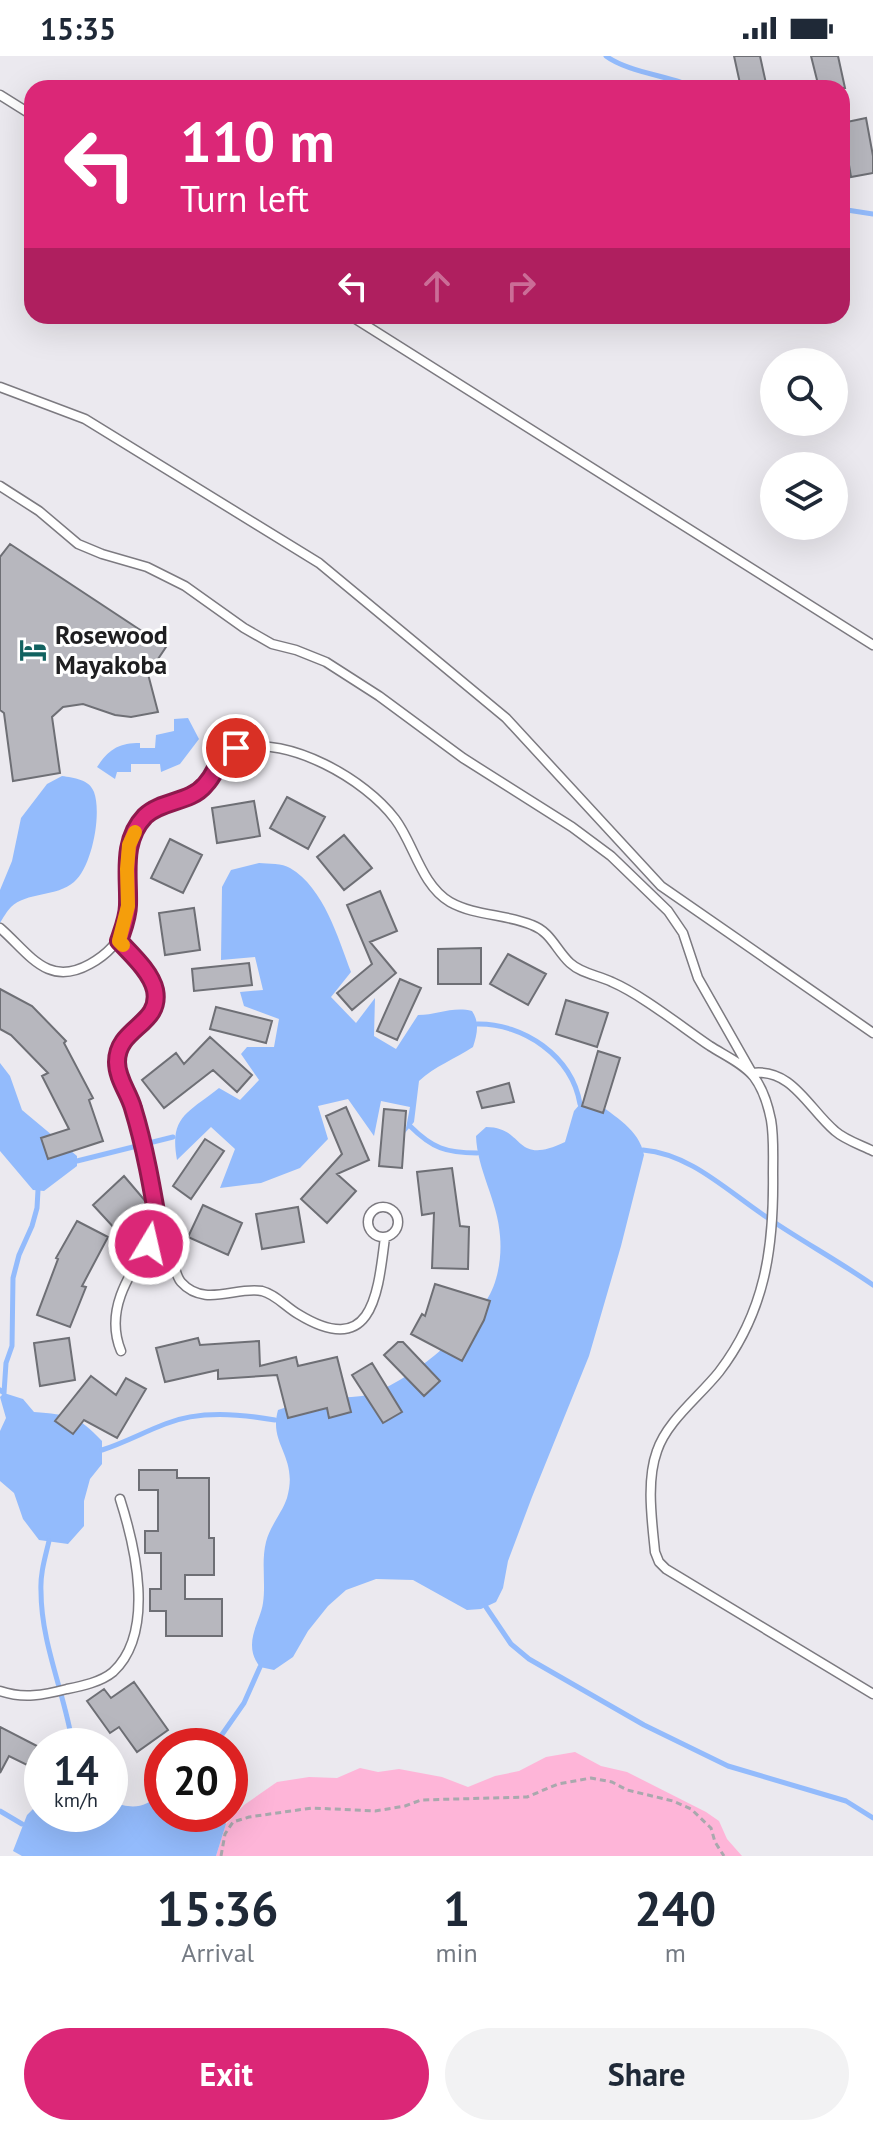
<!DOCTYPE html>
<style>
:root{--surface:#fff;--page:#f2f2f3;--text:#1f2937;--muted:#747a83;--accent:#db2777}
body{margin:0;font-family:"PT Sans",sans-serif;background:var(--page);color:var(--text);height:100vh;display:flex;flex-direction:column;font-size:30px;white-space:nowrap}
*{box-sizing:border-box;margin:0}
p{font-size:26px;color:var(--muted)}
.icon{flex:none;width:44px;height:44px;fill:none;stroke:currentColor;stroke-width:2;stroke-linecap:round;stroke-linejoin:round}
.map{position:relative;height:1800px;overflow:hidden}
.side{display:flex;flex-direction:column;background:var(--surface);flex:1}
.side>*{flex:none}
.top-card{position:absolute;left:24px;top:24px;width:826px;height:244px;border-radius:24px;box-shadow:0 8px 32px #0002;background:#db2777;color:#fff;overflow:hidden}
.fabs{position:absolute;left:760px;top:292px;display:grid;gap:16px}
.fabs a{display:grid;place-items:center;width:88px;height:88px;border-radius:50%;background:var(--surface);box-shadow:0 8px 32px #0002;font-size:40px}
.speed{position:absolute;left:24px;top:1672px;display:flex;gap:16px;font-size:40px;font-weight:700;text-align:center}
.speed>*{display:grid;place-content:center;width:104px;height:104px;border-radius:50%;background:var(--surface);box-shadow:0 8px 32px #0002;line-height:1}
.speed small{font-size:20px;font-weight:400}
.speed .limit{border:12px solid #d22;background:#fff;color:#111}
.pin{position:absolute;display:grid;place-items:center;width:68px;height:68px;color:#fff;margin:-34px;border:4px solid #fff;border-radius:50%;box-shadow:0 2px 8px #0007}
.me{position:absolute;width:88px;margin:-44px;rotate:9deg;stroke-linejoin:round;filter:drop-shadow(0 0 6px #0008)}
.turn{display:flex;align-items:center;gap:28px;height:168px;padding:0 24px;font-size:36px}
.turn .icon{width:104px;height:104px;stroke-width:2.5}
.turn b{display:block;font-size:56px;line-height:68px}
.lanes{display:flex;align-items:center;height:76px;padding:0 24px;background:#0003;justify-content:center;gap:40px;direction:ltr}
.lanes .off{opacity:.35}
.eta{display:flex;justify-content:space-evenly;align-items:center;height:136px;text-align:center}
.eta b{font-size:48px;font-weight:700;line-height:56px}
.cta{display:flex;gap:16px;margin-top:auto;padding:16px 24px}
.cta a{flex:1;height:92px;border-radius:48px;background:var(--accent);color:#fff;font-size:32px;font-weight:700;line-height:92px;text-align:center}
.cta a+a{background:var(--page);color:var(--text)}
.status{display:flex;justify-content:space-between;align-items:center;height:56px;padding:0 40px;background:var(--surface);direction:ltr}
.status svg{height:22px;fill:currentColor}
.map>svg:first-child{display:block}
.green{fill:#feb5d8}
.water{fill:#93bbfc}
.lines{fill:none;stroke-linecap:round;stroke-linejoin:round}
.stream{stroke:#93bbfc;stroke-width:5}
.building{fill:#b7b7be;stroke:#6e6f75;stroke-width:2}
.service-casing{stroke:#7c7a80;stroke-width:11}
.path{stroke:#a9a8ad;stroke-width:3;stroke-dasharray:6 4;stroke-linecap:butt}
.service{stroke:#fff;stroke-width:8}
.route-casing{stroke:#8e194d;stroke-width:20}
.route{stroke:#db2777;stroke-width:14}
.slow{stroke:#f59e0b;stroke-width:14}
.labels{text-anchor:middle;stroke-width:6;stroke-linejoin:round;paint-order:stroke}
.poi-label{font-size:26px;font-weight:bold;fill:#1f1f21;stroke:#fff;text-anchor:start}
</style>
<div class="status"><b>15:35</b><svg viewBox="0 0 49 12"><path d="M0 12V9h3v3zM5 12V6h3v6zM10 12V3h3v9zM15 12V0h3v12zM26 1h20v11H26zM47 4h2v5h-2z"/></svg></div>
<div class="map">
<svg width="873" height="1800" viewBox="0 0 873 1800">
<rect width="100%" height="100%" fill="#ebe9ef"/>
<path class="green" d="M575 1696 601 1710 627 1716 706 1756 719 1765 727 1783 742 1800H216L226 1768 244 1749 277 1726 309 1721 337 1722 360 1712 378 1716 399 1713 442 1721 468 1731 495 1720 519 1715 546 1701Z"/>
<path class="water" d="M188 662 199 683 180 708 161 716 160 708H131V716H117L115 723 97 711C109 693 119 687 140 687V692H155L156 679 174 675V663Z
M62 720C74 722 89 723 94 736 102 758 92 811 74 826 57 841 26 836 11 851 7 855 3 862 0 867V834L12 805 21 762 47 728Z
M259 807C269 808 282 807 290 812 324 832 338 882 351 916L331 941 356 967 375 942 374 980 396 993 418 959C437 959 453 950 472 955 480 967 477 978 473 991 455 1003 435 1010 419 1025L414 1066 405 1077 410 1051 381 1045 374 1080 348 1043 318 1050 328 1083 300 1112 261 1127 220 1132 235 1093 211 1071 177 1104C169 1060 188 1057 219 1032L240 1044 259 1024 241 998 247 991H274L279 963 244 950 240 936 263 934 255 901 221 904 222 831 231 814Z
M0 1007 10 1020 22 1054 77 1100V1110L44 1135 33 1134 0 1095Z
M595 1045C615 1061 639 1073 644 1099L621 1190 589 1300 532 1441 508 1505 503 1532 496 1546 481 1553 467 1554 413 1524 376 1523 346 1534 328 1550 308 1575 293 1601 274 1614 260 1611C255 1604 252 1598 252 1589 252 1574 261 1561 263 1547 266 1527 261 1506 266 1486 270 1470 282 1457 287 1442 299 1400 268 1389 278 1354 292 1349 305 1344 320 1342 334 1341 348 1342 362 1340 401 1333 466 1278 486 1245 498 1227 502 1201 500 1180 498 1145 477 1114 476 1080L486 1071C526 1071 513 1111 565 1086L574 1055 580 1048Z
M4 1337 23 1343 34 1356C69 1359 78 1359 102 1385V1408L90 1423 84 1445V1470L68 1488 39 1484 23 1463 14 1437 0 1425V1375L6 1362 0 1341Z
M162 1738V1758H221L226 1768 216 1800H22L13 1795 27 1759 42 1744V1758H110V1745C133 1754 143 1752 162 1738Z"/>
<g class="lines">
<path class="stream" d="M606 0C627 16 670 20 697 32
M842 150 847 154 873 158
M477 968C523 967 572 1000 580 1048
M410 1070C432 1092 446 1097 477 1097
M643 1094C689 1098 724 1132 762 1158 798 1183 837 1204 873 1229
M77 1105 173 1081
M0 1334 4 1337 6 1307 12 1290 13 1222 19 1199 32 1170 37 1152 38 1134
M102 1394C124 1387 144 1376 165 1368 199 1354 240 1358 275 1364
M49 1485C45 1502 40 1518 41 1535 41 1588 65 1638 73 1690
M486 1551 511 1588 529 1603 644 1669 728 1710 846 1745 873 1762
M214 1690 244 1647 260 1611
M0 1755 22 1768"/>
</g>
<path class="building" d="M734 0H760L767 32H741Z
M811 0H838L845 32H819Z
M866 62 873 100V117L851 121 842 67Z
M10 488 166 591 148 618 158 656 131 661 115 659 83 648 63 651 52 661 60 717 13 725 4 657 0 654V501Z
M287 741 325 761 308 793 270 772Z
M254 745 260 780 217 787 212 752Z
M344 779 372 812 344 834 317 801Z
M170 783 202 799 183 837 151 822Z
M380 835 397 875 370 886 396 917 352 954 337 937 372 908 347 849Z
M194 852 200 894 165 899 159 857Z
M481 892V928H438V893Z
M508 898 546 918 528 949 490 928Z
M249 907 252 929 194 935 192 913Z
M400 923 421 932 397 984 377 975Z
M0 933 32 950 66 985 64 987 93 1042 89 1044 103 1085 48 1103 41 1082 69 1073 42 1020 48 1017 11 979 0 973Z
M566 944 608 957 597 991 556 978Z
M216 951 272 965 266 987 210 973Z
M210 981 252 1019 237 1036 213 1014 164 1052 142 1024 176 997 184 1008Z
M598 995 620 1002 603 1057 582 1050Z
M509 1027 514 1046 482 1052 477 1036Z
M346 1051 369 1104 337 1118 356 1135 327 1167 301 1143 342 1098 326 1060Z
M384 1053 406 1055 402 1112 379 1110Z
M205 1083 224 1095 191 1143 173 1130Z
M452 1112 460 1170 469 1171 468 1213 432 1212 434 1157 422 1159 417 1116Z
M124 1120 147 1147 117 1175 93 1149Z
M203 1149 242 1167 228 1199 188 1181Z
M298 1151 304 1186 262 1193 256 1158Z
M77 1165 108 1181 82 1230 86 1231 70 1271 37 1259 58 1203 56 1202Z
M435 1228 490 1245 484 1264 462 1305 411 1278 422 1258 425 1260Z
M69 1282 75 1324 40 1330 34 1287Z
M198 1282 200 1289 259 1285 260 1310 296 1301 298 1310 337 1301 351 1356 329 1362 327 1352 288 1362 277 1319 218 1323V1314L165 1326 156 1292Z
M398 1286H403L440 1325 424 1340 384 1299Z
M372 1307 402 1356 383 1367 352 1319Z
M91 1320 116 1339 126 1322 146 1333 117 1382 84 1364 73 1378 55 1365Z
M139 1414H177V1422H209V1482H214V1519H185V1543H222V1580H166V1555H150V1533H161V1497H145V1475H158V1434H139Z
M134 1626 168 1674 137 1696 119 1671 110 1677 87 1645 104 1633 111 1642Z
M0 1671 37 1690 27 1709 9 1700 0 1717Z"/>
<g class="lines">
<g class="service-casing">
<path id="service" d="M0 39 32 59
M351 260 873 589
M0 331 85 363 319 507 506 662 661 830 873 977
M0 430 39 455 78 488 102 498 147 511 185 530 244 572 272 588 296 594 326 606 379 640 463 702 572 771 611 800 668 855 683 877 698 922 752 1017C792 1012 808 1052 835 1075 845 1084 861 1089 873 1095
M0 872C29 897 47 932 90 908 156 871 107 820 138 771 155 744 182 750 203 731 216 719 217 697 238 692 289 680 365 723 395 763 414 788 421 829 450 846 475 860 506 858 532 869 551 876 556 894 570 907 582 918 598 919 612 926 642 939 682 971 710 990 724 999 744 1008 754 1021 763 1033 768 1049 771 1064 774 1081 773 1100 773 1118 774 1192 765 1256 719 1316 699 1341 667 1365 657 1395 646 1425 652 1465 655 1496L659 1506 666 1513 873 1638
M119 885C135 902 172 938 149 962 134 977 119 979 117 1004 116 1024 131 1044 136 1062 146 1097 150 1134 159 1169 161 1179 168 1187 171 1197 174 1206 175 1219 181 1226 204 1252 236 1230 262 1235 275 1238 286 1251 298 1258 373 1304 378 1237 385 1181
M368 1166a15 15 0 1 1 30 0a15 15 0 1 1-30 0Z
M121 1295C102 1249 136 1210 159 1173
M0 1635C23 1643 44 1639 67 1633 82 1630 101 1626 113 1616 156 1576 135 1490 120 1443"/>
</g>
<path class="path" d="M221 1800 225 1778 233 1766 249 1761 312 1752 375 1755 405 1750 421 1744 527 1741 558 1728 591 1722 612 1726 627 1734 673 1745 691 1753 711 1772 715 1786 724 1800"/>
<use href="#service" class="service"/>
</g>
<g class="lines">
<g class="route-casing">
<path id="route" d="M149 1188 159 1173C152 1132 145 1091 133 1052 129 1037 117 1023 117 1006 117 971 162 969 155 934 151 916 131 898 119 885 123 873 128 861 128 849 129 819 121 785 145 760 162 744 190 747 205 729 220 713 212 707 236 692"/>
</g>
<use href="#route" class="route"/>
<path class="slow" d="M123 889 119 885 128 850 127 813 129 789 135 776"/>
</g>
<defs>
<g id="hotel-bare" transform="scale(2.16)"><path d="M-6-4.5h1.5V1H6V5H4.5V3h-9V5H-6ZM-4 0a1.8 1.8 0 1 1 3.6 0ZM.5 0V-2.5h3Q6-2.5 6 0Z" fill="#126260" stroke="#fff" stroke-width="2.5" paint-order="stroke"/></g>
</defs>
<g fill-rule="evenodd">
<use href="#hotel-bare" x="33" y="594"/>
</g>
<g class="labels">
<g class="poi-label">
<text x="55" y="588">Rosewood<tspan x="55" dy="30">Mayakoba</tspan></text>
</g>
</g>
</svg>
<div class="fabs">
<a><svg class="icon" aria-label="search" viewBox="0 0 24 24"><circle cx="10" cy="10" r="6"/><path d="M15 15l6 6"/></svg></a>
<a><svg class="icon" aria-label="layers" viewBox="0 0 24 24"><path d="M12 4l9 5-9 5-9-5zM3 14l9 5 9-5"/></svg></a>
</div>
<div class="speed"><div>14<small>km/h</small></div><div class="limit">20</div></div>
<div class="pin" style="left:236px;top:692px;background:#d93025"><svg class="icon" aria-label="arrive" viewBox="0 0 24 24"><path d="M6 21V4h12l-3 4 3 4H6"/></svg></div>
<svg class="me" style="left:149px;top:1188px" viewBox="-20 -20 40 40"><circle r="17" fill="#db2777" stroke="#fff" stroke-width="3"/><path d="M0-11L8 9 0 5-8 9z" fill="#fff"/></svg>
<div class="top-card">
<div class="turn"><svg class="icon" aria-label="left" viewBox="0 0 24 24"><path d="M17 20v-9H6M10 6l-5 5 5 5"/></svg><div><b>110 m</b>Turn left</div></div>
<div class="lanes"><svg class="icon" aria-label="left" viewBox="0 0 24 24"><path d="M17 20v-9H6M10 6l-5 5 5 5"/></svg><svg class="icon off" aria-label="ahead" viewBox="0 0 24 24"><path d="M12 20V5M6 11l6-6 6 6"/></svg><svg class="icon off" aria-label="right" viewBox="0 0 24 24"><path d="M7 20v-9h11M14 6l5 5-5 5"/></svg></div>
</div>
</div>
<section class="side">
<div class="eta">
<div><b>15:36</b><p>Arrival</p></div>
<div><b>1</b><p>min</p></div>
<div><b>240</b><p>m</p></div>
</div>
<div class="cta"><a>Exit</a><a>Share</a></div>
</section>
